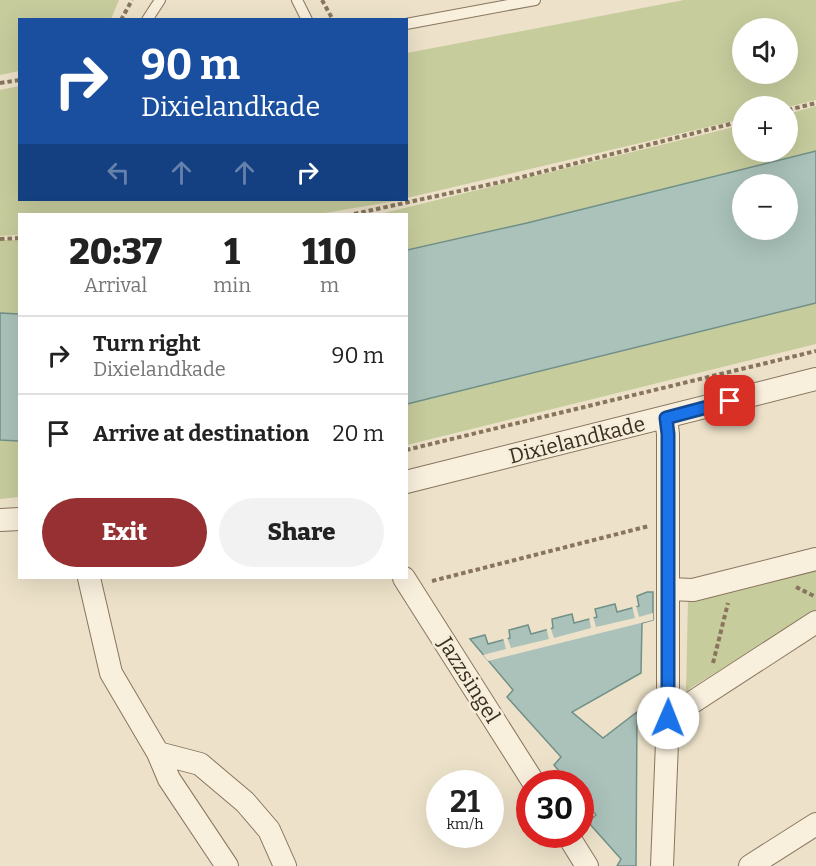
<!DOCTYPE html>
<meta charset="utf-8">
<style>
:root{--surface:#fff;--page:#f2f2f2;--text:#222;--muted:#767676;--line:#e0e0e0;--accent:#963032}
body{margin:0;font-family:Bitter,serif;background:var(--page);color:var(--text);height:100vh;display:flex;flex-direction:column;font-size:22px;white-space:nowrap}
*{box-sizing:border-box;margin:0}
p{font-size:20px;color:var(--muted)}
.icon{flex:none;width:33px;height:33px;fill:none;stroke:currentColor;stroke-width:2;stroke-linecap:round;stroke-linejoin:round}
.map{position:relative;flex:1;overflow:hidden}
.drawer{position:absolute;left:18px;top:213px;width:390px;height:366px;display:flex;flex-direction:column;background:var(--surface);border-radius:0px;box-shadow:0 6px 24px #0002}
.drawer>*{flex:none}
.banner{position:absolute;left:18px;top:18px;width:390px;height:183px;border-radius:0px;box-shadow:0 6px 24px #0002;background:#1a4fa0;color:#fff;overflow:hidden}
.controls{position:absolute;left:732px;top:18px;display:grid;gap:12px}
.controls a{display:grid;place-items:center;width:66px;height:66px;border-radius:50%;background:var(--surface);box-shadow:0 6px 24px #0002;font-size:30px}
.speed{position:absolute;left:426px;top:770px;display:flex;gap:12px;font-size:30px;font-weight:700;text-align:center}
.speed>*{display:grid;place-content:center;width:78px;height:78px;border-radius:50%;background:var(--surface);box-shadow:0 6px 24px #0002;line-height:1}
.speed small{font-size:15px;font-weight:400}
.speed .limit{border:9px solid #d22;background:#fff;color:#111}
.pin{position:absolute;display:grid;place-items:center;width:51px;height:51px;color:#fff;margin:-26px;border-radius:12px;box-shadow:0 3px 9px #0006}
.me{position:absolute;width:66px;margin:-33px;rotate:1deg;stroke-linejoin:round;filter:drop-shadow(0 0 4px #0008)}
.turn{display:flex;align-items:center;gap:21px;height:126px;padding:0 24px;font-size:27px}
.turn .icon{width:78px;height:78px;stroke-width:2.5}
.turn b{display:block;font-size:42px;line-height:51px}
.lanes{display:flex;align-items:center;height:57px;padding:0 24px;background:#0003;justify-content:center;gap:30px;direction:ltr}
.lanes .off{opacity:.35}
.eta{display:flex;justify-content:space-evenly;align-items:center;height:102px;text-align:center}
.eta b{font-size:36px;font-weight:800;line-height:42px}
.action{display:flex;gap:12px;margin-top:auto;padding:12px 24px}
.action a{flex:1;height:69px;border-radius:36px;background:var(--accent);color:#fff;font-size:24px;font-weight:800;line-height:69px;text-align:center}
.action a+a{background:var(--page);color:var(--text)}
ul{padding:0;list-style:none}
li{display:flex;align-items:center;gap:18px;height:78px;padding:0 24px;border-top:2px solid var(--line)}
li div{flex:1}
li b{display:block;font-size:22px}
li em{font-style:normal}
.map>svg:first-child{display:block}
.green{fill:#c7cc9d;fill-rule:evenodd}
.water{fill:#aac2ba;stroke:#709088;stroke-width:1.5;fill-rule:evenodd}
.pier{fill:#ede2c9}
.lines{fill:none;stroke-linecap:round;stroke-linejoin:round}
.lane-casing{stroke:#89755e;stroke-width:12}
.street-casing{stroke:#89755e;stroke-width:24}
.path{stroke:#89755e;stroke-width:4;stroke-dasharray:4.5 3;stroke-linecap:butt}
.lane{stroke:#f8efdd;stroke-width:10}
.street{stroke:#f8efdd;stroke-width:22}
.route-casing{stroke:#114b97;stroke-width:15}
.route{stroke:#1a73e8;stroke-width:10}
.labels{text-anchor:middle;stroke-width:5;stroke-linejoin:round;paint-order:stroke}
.street-label{font-size:21px;fill:#3a2d21;stroke:#f5ecd9}
</style>
<div class="map">
<svg width="816" height="866" viewBox="0 0 816 866">
<rect width="100%" height="100%" fill="#ede2c9"/>
<path class="green" d="M0 0H119L111 19 20 20 19 71 0 75Z
M684 0H816V100L788 107 742 106V119L407 198V53ZM742 28H788V74H742Z
M19 86 20 200H401L319 214H20L19 235 0 236V90Z
M816 106V151L527 223 407 250 406 214H380L742 125V152H788V114Z
M0 240H19V314L0 313Z
M816 303V344L407 445 406 404Z
M0 440 19 441V497L0 499Z
M816 566V610L686 691 688 598Z"/>
<path class="water" d="M816 151V303L407 404V250L527 223ZM742 184H788V230H742Z
M0 313 19 314V441L0 440Z
M647 592H653V620L642 623 641 673 572 712 603 738 637 712 636 866H617L621 859 588 822 596 815 581 796 580 783H569L554 765 561 757 507 697 513 690 470 639 485 635 488 644 510 638 509 630 528 625 531 634 553 628 552 619 572 614 574 623 597 617 595 609 615 604 617 612 639 606 637 596Z"/>
<path class="pier" d="M636 605 639 617 653 613V620L488 661 483 655 506 649 503 638 507 637 511 648 549 639 546 627 550 626 554 638 591 628 589 617 593 616 596 627 635 618 632 606Z"/>
<g class="lines">
<g class="lane-casing">
<path id="lane" d="M297 0 307 20
M147 20 160 0
M406 24 535 0"/>
</g>
<g class="street-casing">
<path id="street" d="M406 482 816 379
M0 520 20 519
M89 578 111 673 158 753 169 779 227 866
M404 578 534 783
M669 589 693 590 816 559
M668 718 816 622
M158 753 200 764 245 802 269 830 285 866
M567 834 587 866
M662 866 668 718V434L666 418
M750 866 816 824"/>
</g>
<path class="path" d="M322 0 333 20
M121 20 132 0
M0 83 20 80
M788 110 816 103
M354 214 510 180 742 121
M0 239 20 238
M406 450 816 351
M432 581 649 526
M796 587 816 597
M713 663 728 603"/>
<use href="#lane" class="lane"/>
<use href="#street" class="street"/>
</g>
<g class="lines">
<g class="route-casing">
<path id="route" d="M668 718V434L666 418 730 401"/>
</g>
<use href="#route" class="route"/>
</g>
<g class="labels">
<g class="street-label">
<text transform="translate(577 440) rotate(-14)" y="7">Dixielandkade</text>
<text transform="translate(469 680) rotate(58)" y="7">Jazzsingel</text>
</g>
</g>
</svg>
<div class="controls">
<a><svg class="icon" aria-label="sound" viewBox="0 0 24 24"><path d="M4 9h4l5-4v14l-5-4H4zM17 9q2 3 0 6"/></svg></a>
<a>+</a>
<a>−</a>
</div>
<div class="speed"><div>21<small>km/h</small></div><div class="limit">30</div></div>
<div class="pin" style="left:730px;top:401px;background:#d93025"><svg class="icon" aria-label="arrive" viewBox="0 0 24 24"><path d="M6 21V4h12l-3 4 3 4H6"/></svg></div>
<svg class="me" style="left:668px;top:718px" viewBox="-20 -20 40 40"><circle r="19" fill="#fff"/><path d="M0-13L10 11 0 6-10 11z" fill="#1a73e8"/></svg>
<div class="banner">
<div class="turn"><svg class="icon" aria-label="right" viewBox="0 0 24 24"><path d="M7 20v-9h11M14 6l5 5-5 5"/></svg><div><b>90 m</b>Dixielandkade</div></div>
<div class="lanes"><svg class="icon off" aria-label="left" viewBox="0 0 24 24"><path d="M17 20v-9H6M10 6l-5 5 5 5"/></svg><svg class="icon off" aria-label="ahead" viewBox="0 0 24 24"><path d="M12 20V5M6 11l6-6 6 6"/></svg><svg class="icon off" aria-label="ahead" viewBox="0 0 24 24"><path d="M12 20V5M6 11l6-6 6 6"/></svg><svg class="icon" aria-label="right" viewBox="0 0 24 24"><path d="M7 20v-9h11M14 6l5 5-5 5"/></svg></div>
</div>
<section class="drawer">
<div class="eta">
<div><b>20:37</b><p>Arrival</p></div>
<div><b>1</b><p>min</p></div>
<div><b>110</b><p>m</p></div>
</div>
<ul>
<li><svg class="icon" aria-label="right" viewBox="0 0 24 24"><path d="M7 20v-9h11M14 6l5 5-5 5"/></svg><div><b>Turn right</b><p>Dixielandkade</p></div><em>90 m</em></li>
<li><svg class="icon" aria-label="arrive" viewBox="0 0 24 24"><path d="M6 21V4h12l-3 4 3 4H6"/></svg><div><b>Arrive at destination</b></div><em>20 m</em></li>
</ul>
<div class="action"><a>Exit</a><a>Share</a></div>
</section>
</div>
